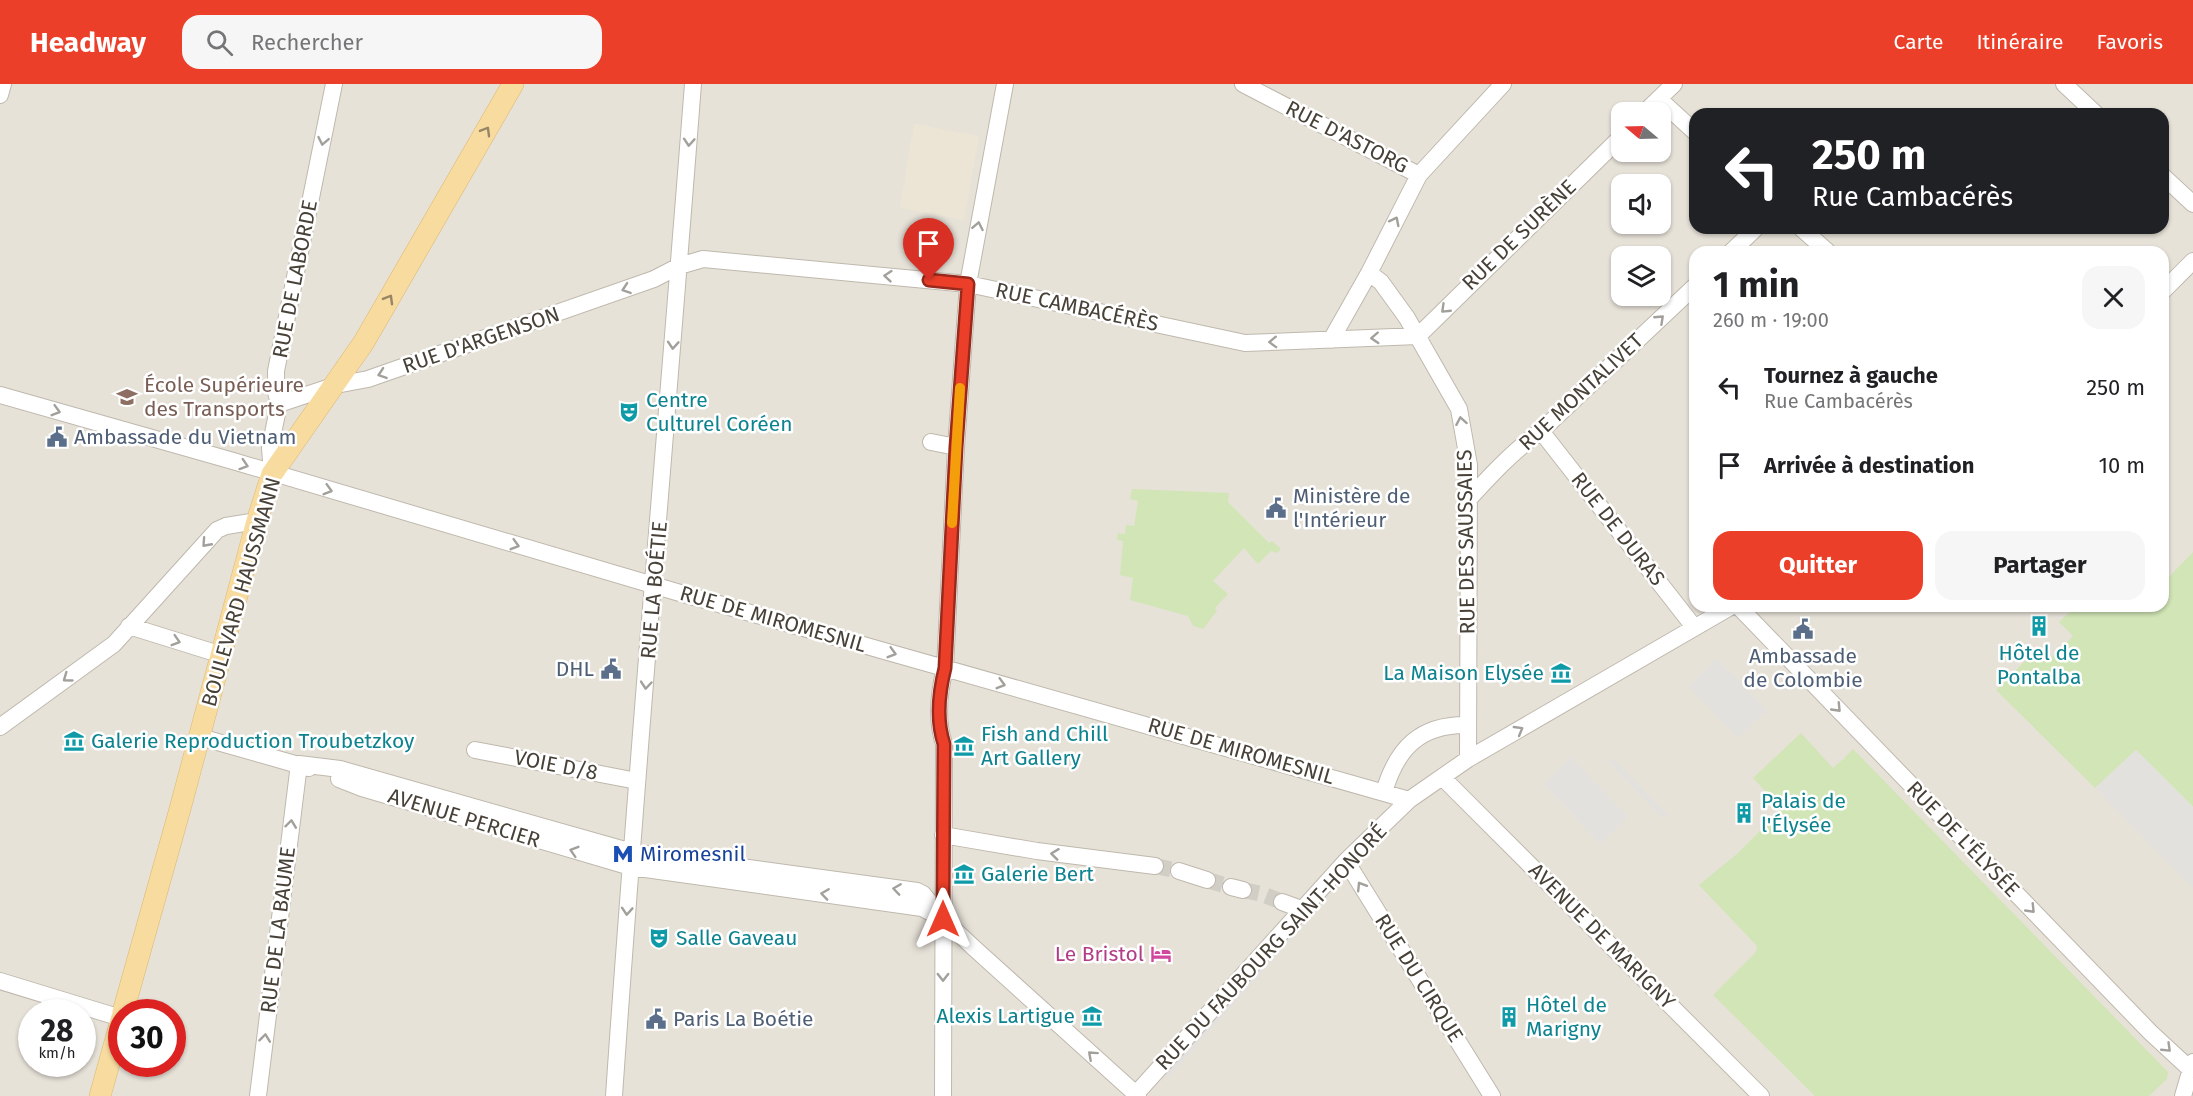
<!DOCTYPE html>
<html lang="fr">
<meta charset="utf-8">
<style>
:root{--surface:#fff;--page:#f6f6f6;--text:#202124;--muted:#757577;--accent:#ec3f29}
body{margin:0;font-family:"Fira Sans",sans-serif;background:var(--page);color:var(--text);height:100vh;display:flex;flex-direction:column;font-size:22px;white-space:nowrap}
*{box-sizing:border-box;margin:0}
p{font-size:20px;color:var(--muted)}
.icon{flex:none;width:33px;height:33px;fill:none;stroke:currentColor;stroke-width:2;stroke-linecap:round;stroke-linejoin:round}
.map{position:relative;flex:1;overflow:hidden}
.side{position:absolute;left:1689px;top:162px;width:480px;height:366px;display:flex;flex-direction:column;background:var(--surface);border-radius:18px;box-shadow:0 2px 4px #0004}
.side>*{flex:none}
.top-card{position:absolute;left:1689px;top:24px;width:480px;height:126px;border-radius:18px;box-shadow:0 2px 4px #0004;background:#202124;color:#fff;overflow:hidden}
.needle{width:39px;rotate:289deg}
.fabs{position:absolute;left:1611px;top:18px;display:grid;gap:12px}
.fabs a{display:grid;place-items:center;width:60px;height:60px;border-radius:12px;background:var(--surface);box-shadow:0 2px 4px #0004;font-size:30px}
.speed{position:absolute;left:18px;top:915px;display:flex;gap:12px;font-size:30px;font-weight:700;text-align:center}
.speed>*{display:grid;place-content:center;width:78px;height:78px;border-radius:50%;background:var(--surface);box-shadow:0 2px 4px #0004;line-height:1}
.speed small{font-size:15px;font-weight:400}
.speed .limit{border:9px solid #d22;background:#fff;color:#111}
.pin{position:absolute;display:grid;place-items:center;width:51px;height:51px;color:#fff;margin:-62px -26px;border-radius:50% 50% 50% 0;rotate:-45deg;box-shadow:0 0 6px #0007}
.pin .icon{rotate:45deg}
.me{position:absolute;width:66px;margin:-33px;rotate:0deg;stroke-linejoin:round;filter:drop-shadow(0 0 4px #0008)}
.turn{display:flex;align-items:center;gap:21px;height:126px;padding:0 24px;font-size:27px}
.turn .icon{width:78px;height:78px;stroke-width:2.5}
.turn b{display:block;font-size:42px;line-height:51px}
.round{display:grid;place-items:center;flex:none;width:63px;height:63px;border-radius:18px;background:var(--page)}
.head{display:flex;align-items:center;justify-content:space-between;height:102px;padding:0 24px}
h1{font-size:36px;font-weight:700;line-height:45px}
.action{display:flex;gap:12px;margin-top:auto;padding:12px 24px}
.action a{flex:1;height:69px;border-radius:18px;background:var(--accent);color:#fff;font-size:24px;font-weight:700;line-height:69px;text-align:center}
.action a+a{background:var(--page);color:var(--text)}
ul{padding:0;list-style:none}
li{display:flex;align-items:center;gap:18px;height:78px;padding:0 24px}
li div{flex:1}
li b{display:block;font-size:22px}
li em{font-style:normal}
header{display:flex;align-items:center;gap:36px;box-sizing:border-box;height:84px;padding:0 30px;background:var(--accent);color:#fff}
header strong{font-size:28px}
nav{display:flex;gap:33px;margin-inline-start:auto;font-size:21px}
.search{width:420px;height:54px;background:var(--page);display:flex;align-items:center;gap:15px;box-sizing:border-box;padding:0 21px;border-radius:18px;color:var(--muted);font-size:22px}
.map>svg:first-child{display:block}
.residential{fill:#e7e2d8;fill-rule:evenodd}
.education{fill:#ece5d5}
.green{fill:#d1e5b6}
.parking{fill:#e3e1de}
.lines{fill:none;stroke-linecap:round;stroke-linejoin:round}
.minor-tunnel{stroke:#d1cec6;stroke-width:16;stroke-dasharray:16 8;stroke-linecap:butt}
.minor-casing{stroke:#bfb8ad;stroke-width:18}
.major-casing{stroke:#dcb870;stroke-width:22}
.minor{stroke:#fff;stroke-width:16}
.major{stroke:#f8db9f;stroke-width:21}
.oneway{stroke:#978666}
.oneway2{stroke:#a3a09c}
.route-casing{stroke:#99291b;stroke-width:15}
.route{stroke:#ec3f29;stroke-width:10}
.slow{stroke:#f59e0b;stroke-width:10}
.labels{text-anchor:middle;stroke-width:5;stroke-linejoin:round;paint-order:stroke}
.street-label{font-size:21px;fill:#474138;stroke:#fff}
.education-label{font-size:21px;fill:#785e54;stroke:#fff;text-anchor:start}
.culture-label{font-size:21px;fill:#0d838f;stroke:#fff;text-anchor:start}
.service-label{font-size:21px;fill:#4e5e75;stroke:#fff;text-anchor:start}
.transit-label{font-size:21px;fill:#164399;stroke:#fff;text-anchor:start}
.hotel-label{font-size:21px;fill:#b23c85;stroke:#fff;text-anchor:end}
</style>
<header>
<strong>Headway</strong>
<div class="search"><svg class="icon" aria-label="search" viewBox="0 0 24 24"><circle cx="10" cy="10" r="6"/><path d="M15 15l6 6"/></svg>Rechercher</div>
<nav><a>Carte</a><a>Itinéraire</a><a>Favoris</a></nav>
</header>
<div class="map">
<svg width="2193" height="1012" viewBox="0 0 2193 1012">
<rect width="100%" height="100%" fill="#f4f1ea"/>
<path class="residential" d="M0 0H2193V1012H0ZM1622 28H1660V68H1622ZM1695 30H2163V144H1695ZM1622 100H1660V140H1622ZM1695 168H2163V522H1695ZM1622 172H1660V212H1622ZM32 928H82V980H32ZM122 928H172V980H122Z"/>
<path class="education" d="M914 40 979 52 964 136 900 124Z"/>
<path class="green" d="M1132 405 1229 409 1228 418 1269 459 1272 457 1281 465 1277 469 1271 467 1258 480 1244 464 1213 497 1228 510 1215 524 1217 527 1203 545 1193 542 1188 532 1130 516 1133 494 1120 491 1123 457 1117 456 1118 449 1125 450 1126 441 1134 442 1138 417 1130 415Z
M2193 468V723L2136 666 2095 704 1996 606 2039 563 2050 575 2073 552 2059 538 2076 522H2163V499Z
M1801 649 1833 684 1843 675 1844 676 1845 673 1853 665 2168 988 2167 995 2149 1012H1815L1713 911 1756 868 1757 862 1699 801 1738 769 1782 725 1753 694Z"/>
<path class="parking" d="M1717 574 1767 626 1738 654 1688 602Z
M2136 666 2193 723V804L2095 704Z
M1571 673 1628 733 1600 760 1543 700Z
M1613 674 1668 731 1663 735 1608 678Z
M1333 801 1336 804 1168 994 1164 991Z"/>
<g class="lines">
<path class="minor-tunnel" d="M1155 782 1179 787
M1207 796 1231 803
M1243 806 1262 810 1282 818"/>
<g class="minor-casing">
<path id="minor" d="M1243 0 1419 91
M2064 0 2096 30
M0 11 3 0
M1659 15 1695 48
M1645 28 1674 0
M2163 92 2193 120
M1801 144 1828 168
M1731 168 1756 144
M1369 189 1381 198 1407 234 1459 325 1469 381 1468 675
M2163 207 2193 177
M1418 252 1622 52
M1331 256 1369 189 1419 91 1503 0
M0 311 233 377 680 509 1409 716
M279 320 336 301 368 295 654 195 679 182 703 175 968 200 1245 259 1418 252
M1541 347 1694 543
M931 358 956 363
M272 390 270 364 279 320 276 308V287L334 0
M1468 416C1490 392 1514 366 1541 347L1695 202
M1738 522 2150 948 2191 986
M129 542 222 571
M0 643 114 560 217 446 226 442 257 437
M200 653 309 684
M475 666 637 697
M299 680 340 685 632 768 917 807 923 810 943 835 974 864 1138 1012
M1442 693 1761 1012
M339 695 362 704 631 783 922 824 937 832
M1384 708C1397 664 1420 640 1468 641
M943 751 1037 767 1155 782
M1346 777 1492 1012
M1179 787 1207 796
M1231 803 1243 806
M1282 818 1301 825
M0 897 121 934
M258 1012 299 680
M614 1012C637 674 667 337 693 0
M943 1012 944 660C936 636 939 608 945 584L956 363 968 200 1005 0
M1134 1012 1346 777 1409 716 1468 675 1732 522
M2183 1012 2193 978"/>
</g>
<g class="major-casing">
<path id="major" d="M123 928 180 725 257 437 272 390 364 258 513 0
M100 1012 122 933"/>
</g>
<use href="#minor" class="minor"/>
<use href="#major" class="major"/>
</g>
<defs><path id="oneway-chevron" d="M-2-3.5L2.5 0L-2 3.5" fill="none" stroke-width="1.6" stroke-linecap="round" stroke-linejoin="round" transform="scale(1.5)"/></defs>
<g class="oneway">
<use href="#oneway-chevron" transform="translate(486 47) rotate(-60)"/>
<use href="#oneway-chevron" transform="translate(389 215) rotate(-60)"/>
</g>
<g class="oneway2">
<use href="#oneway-chevron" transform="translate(323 57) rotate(101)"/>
<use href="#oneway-chevron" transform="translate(689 58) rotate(94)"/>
<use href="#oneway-chevron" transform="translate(1395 137) rotate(-63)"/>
<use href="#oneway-chevron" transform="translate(978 142) rotate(-79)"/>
<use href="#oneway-chevron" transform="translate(888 192) rotate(-175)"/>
<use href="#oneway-chevron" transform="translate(626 205) rotate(161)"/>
<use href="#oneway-chevron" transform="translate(1445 225) rotate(136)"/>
<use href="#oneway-chevron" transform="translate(1660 235) rotate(-43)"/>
<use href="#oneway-chevron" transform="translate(1375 254) rotate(177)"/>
<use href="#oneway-chevron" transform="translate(1273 258) rotate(178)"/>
<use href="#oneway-chevron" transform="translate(673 261) rotate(94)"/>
<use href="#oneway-chevron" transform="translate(382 290) rotate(161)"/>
<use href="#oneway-chevron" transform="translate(56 327) rotate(16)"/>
<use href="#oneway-chevron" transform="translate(1461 337) rotate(-100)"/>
<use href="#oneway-chevron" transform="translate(244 381) rotate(18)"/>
<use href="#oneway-chevron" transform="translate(328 406) rotate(16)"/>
<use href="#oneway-chevron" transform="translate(206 459) rotate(132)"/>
<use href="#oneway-chevron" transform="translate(515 461) rotate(16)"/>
<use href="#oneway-chevron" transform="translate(176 557) rotate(17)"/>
<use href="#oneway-chevron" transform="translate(892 569) rotate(16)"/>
<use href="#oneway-chevron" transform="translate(67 594) rotate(144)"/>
<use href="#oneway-chevron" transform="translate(1001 600) rotate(16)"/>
<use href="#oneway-chevron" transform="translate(646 601) rotate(95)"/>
<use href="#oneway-chevron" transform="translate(1837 624) rotate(46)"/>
<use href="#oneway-chevron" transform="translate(1519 646) rotate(-30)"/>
<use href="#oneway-chevron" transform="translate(291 740) rotate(-83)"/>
<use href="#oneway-chevron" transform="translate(574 767) rotate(-163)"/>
<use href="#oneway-chevron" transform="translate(1055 770) rotate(-173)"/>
<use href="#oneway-chevron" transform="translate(1361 802) rotate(-122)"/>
<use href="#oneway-chevron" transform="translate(897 805) rotate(-172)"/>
<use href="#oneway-chevron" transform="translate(825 810) rotate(-172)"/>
<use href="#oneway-chevron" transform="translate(2031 825) rotate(46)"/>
<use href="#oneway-chevron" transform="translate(627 827) rotate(94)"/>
<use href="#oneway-chevron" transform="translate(943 893) rotate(90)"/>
<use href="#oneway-chevron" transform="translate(265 954) rotate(-83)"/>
<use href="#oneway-chevron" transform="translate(2167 964) rotate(44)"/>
<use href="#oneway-chevron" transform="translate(1092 971) rotate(-138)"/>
</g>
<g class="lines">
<g class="route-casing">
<path id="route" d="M929 196 968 200 956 363 945 584C939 608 936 636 944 660L943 835"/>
</g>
<use href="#route" class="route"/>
<path class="slow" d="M952 439 960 304"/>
</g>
<defs>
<g id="university-bare" transform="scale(1.62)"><path d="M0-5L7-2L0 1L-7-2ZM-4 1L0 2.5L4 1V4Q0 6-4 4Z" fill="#8d6e63" stroke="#fff" stroke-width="2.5" paint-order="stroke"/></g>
<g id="theatre-bare" transform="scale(1.62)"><path d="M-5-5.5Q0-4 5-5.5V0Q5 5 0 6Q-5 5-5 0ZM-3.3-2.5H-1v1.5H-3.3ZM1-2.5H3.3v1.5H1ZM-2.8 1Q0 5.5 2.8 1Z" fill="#0f9aa8" stroke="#fff" stroke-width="2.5" paint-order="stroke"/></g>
<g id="civic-bare" transform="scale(1.62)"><path d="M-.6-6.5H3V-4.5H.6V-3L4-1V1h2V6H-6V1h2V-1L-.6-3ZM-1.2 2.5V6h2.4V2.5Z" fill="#5c6f8a" stroke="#fff" stroke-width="2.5" paint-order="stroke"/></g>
<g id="building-bare" transform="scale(1.62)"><path d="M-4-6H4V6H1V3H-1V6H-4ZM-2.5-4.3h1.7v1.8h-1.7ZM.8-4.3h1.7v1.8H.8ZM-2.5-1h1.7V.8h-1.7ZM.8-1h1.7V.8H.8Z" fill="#0f9aa8" stroke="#fff" stroke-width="2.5" paint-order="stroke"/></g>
<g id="museum-bare" transform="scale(1.62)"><path d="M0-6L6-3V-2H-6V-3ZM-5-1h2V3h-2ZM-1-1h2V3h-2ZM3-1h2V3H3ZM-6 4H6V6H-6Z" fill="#0f9aa8" stroke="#fff" stroke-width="2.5" paint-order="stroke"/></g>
<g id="metro-bare" transform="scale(1.62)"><path d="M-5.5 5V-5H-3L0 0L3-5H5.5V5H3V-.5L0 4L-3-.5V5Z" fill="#1a4fb4" stroke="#fff" stroke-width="2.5" paint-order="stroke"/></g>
<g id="hotel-bare" transform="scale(1.62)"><path d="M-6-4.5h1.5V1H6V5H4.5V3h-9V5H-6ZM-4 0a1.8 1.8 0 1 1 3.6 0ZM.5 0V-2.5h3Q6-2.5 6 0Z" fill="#d1479c" stroke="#fff" stroke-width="2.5" paint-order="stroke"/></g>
</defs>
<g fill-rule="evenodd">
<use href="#university-bare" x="127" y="313"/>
<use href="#theatre-bare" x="629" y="328"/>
<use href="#civic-bare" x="57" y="353"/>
<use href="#civic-bare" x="1276" y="424"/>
<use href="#building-bare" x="2039" y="542"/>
<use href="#civic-bare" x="1803" y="545"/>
<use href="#civic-bare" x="611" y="585"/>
<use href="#museum-bare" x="1561" y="589"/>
<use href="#museum-bare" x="74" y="657"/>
<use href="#museum-bare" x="964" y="662"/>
<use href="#building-bare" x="1744" y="729"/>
<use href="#metro-bare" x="623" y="770"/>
<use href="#museum-bare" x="964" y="790"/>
<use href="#theatre-bare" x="659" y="854"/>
<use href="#hotel-bare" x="1161" y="870"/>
<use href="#museum-bare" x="1092" y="932"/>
<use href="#building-bare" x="1509" y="933"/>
<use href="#civic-bare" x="656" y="935"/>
</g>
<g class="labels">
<g class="street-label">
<text transform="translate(1347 53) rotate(27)" y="7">RUE D'ASTORG</text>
<text transform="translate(1519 151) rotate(-44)" y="7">RUE DE SURÈNE</text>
<text transform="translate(295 195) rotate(-79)" y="7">RUE DE LABORDE</text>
<text transform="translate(1077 223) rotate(12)" y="7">RUE CAMBACÉRÈS</text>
<text transform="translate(481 256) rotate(-19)" y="7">RUE D'ARGENSON</text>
<text transform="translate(1581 308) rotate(-43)" y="7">RUE MONTALIVET</text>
<text transform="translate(1618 445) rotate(52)" y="7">RUE DE DURAS</text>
<text transform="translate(1466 458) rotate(-91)" y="7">RUE DES SAUSSAIES</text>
<text transform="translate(654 506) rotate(-85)" y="7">RUE LA BOÉTIE</text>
<text transform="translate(241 508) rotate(-74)" y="7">BOULEVARD HAUSSMANN</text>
<text transform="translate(773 535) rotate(16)" y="7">RUE DE MIROMESNIL</text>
<text transform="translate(1241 667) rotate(16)" y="7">RUE DE MIROMESNIL</text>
<text transform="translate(556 681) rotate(11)" y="7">VOIE D/8</text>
<text transform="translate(464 734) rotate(17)" y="7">AVENUE PERCIER</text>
<text transform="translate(1963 755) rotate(46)" y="7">RUE DE L'ÉLYSÉE</text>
<text transform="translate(278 846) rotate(-83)" y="7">RUE DE LA BAUME</text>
<text transform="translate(1602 852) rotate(45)" y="7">AVENUE DE MARIGNY</text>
<text transform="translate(1271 863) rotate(-47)" y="7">RUE DU FAUBOURG SAINT-HONORÉ</text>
<text transform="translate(1419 894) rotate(58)" y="7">RUE DU CIRQUE</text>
</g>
<g class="education-label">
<text x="144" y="308">École Supérieure<tspan x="144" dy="24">des Transports</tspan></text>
</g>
<g class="culture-label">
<text x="646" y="323">Centre<tspan x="646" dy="24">Culturel Coréen</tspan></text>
<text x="2039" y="576" text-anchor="middle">Hôtel de<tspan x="2039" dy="24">Pontalba</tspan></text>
<text x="1544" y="596" text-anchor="end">La Maison Elysée</text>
<text x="981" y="657">Fish and Chill<tspan x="981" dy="24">Art Gallery</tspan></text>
<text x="91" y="664">Galerie Reproduction Troubetzkoy</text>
<text x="1761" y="724">Palais de<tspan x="1761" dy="24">l'Élysée</tspan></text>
<text x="981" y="797">Galerie Bert</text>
<text x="676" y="861">Salle Gaveau</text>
<text x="1526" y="928">Hôtel de<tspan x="1526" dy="24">Marigny</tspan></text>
<text x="1075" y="939" text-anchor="end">Alexis Lartigue</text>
</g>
<g class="service-label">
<text x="74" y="360">Ambassade du Vietnam</text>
<text x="1293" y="419">Ministère de<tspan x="1293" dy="24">l'Intérieur</tspan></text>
<text x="1803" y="579" text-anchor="middle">Ambassade<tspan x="1803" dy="24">de Colombie</tspan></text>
<text x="594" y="592" text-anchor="end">DHL</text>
<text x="673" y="942">Paris La Boétie</text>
</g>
<g class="transit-label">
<text x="640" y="777">Miromesnil</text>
</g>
<g class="hotel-label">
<text x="1144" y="877">Le Bristol</text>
</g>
</g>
</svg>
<div class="fabs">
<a><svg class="needle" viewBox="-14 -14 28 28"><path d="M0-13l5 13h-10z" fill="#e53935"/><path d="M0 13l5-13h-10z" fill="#757577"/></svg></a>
<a><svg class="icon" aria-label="sound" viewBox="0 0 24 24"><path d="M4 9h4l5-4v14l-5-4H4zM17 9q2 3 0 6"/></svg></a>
<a><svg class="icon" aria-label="layers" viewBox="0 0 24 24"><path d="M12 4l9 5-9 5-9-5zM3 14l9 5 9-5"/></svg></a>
</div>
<div class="speed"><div>28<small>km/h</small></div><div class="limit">30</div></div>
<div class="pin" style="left:929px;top:196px;background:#d93025"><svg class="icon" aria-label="arrive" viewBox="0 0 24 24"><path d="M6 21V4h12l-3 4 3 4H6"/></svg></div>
<svg class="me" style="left:943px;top:835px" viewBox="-20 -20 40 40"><path d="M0-17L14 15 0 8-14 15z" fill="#ec3f29" stroke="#fff" stroke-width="4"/></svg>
<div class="top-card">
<div class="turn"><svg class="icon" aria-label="left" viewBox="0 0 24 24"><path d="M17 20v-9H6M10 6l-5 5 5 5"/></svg><div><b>250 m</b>Rue Cambacérès</div></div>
</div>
<section class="side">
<div class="head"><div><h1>1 min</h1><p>260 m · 19:00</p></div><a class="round"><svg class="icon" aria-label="close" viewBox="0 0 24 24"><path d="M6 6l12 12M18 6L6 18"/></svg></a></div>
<ul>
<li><svg class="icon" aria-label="left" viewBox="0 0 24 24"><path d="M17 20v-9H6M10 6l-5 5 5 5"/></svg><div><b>Tournez à gauche</b><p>Rue Cambacérès</p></div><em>250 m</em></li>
<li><svg class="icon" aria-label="arrive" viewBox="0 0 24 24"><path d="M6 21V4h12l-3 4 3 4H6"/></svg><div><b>Arrivée à destination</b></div><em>10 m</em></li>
</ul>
<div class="action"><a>Quitter</a><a>Partager</a></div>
</section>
</div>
